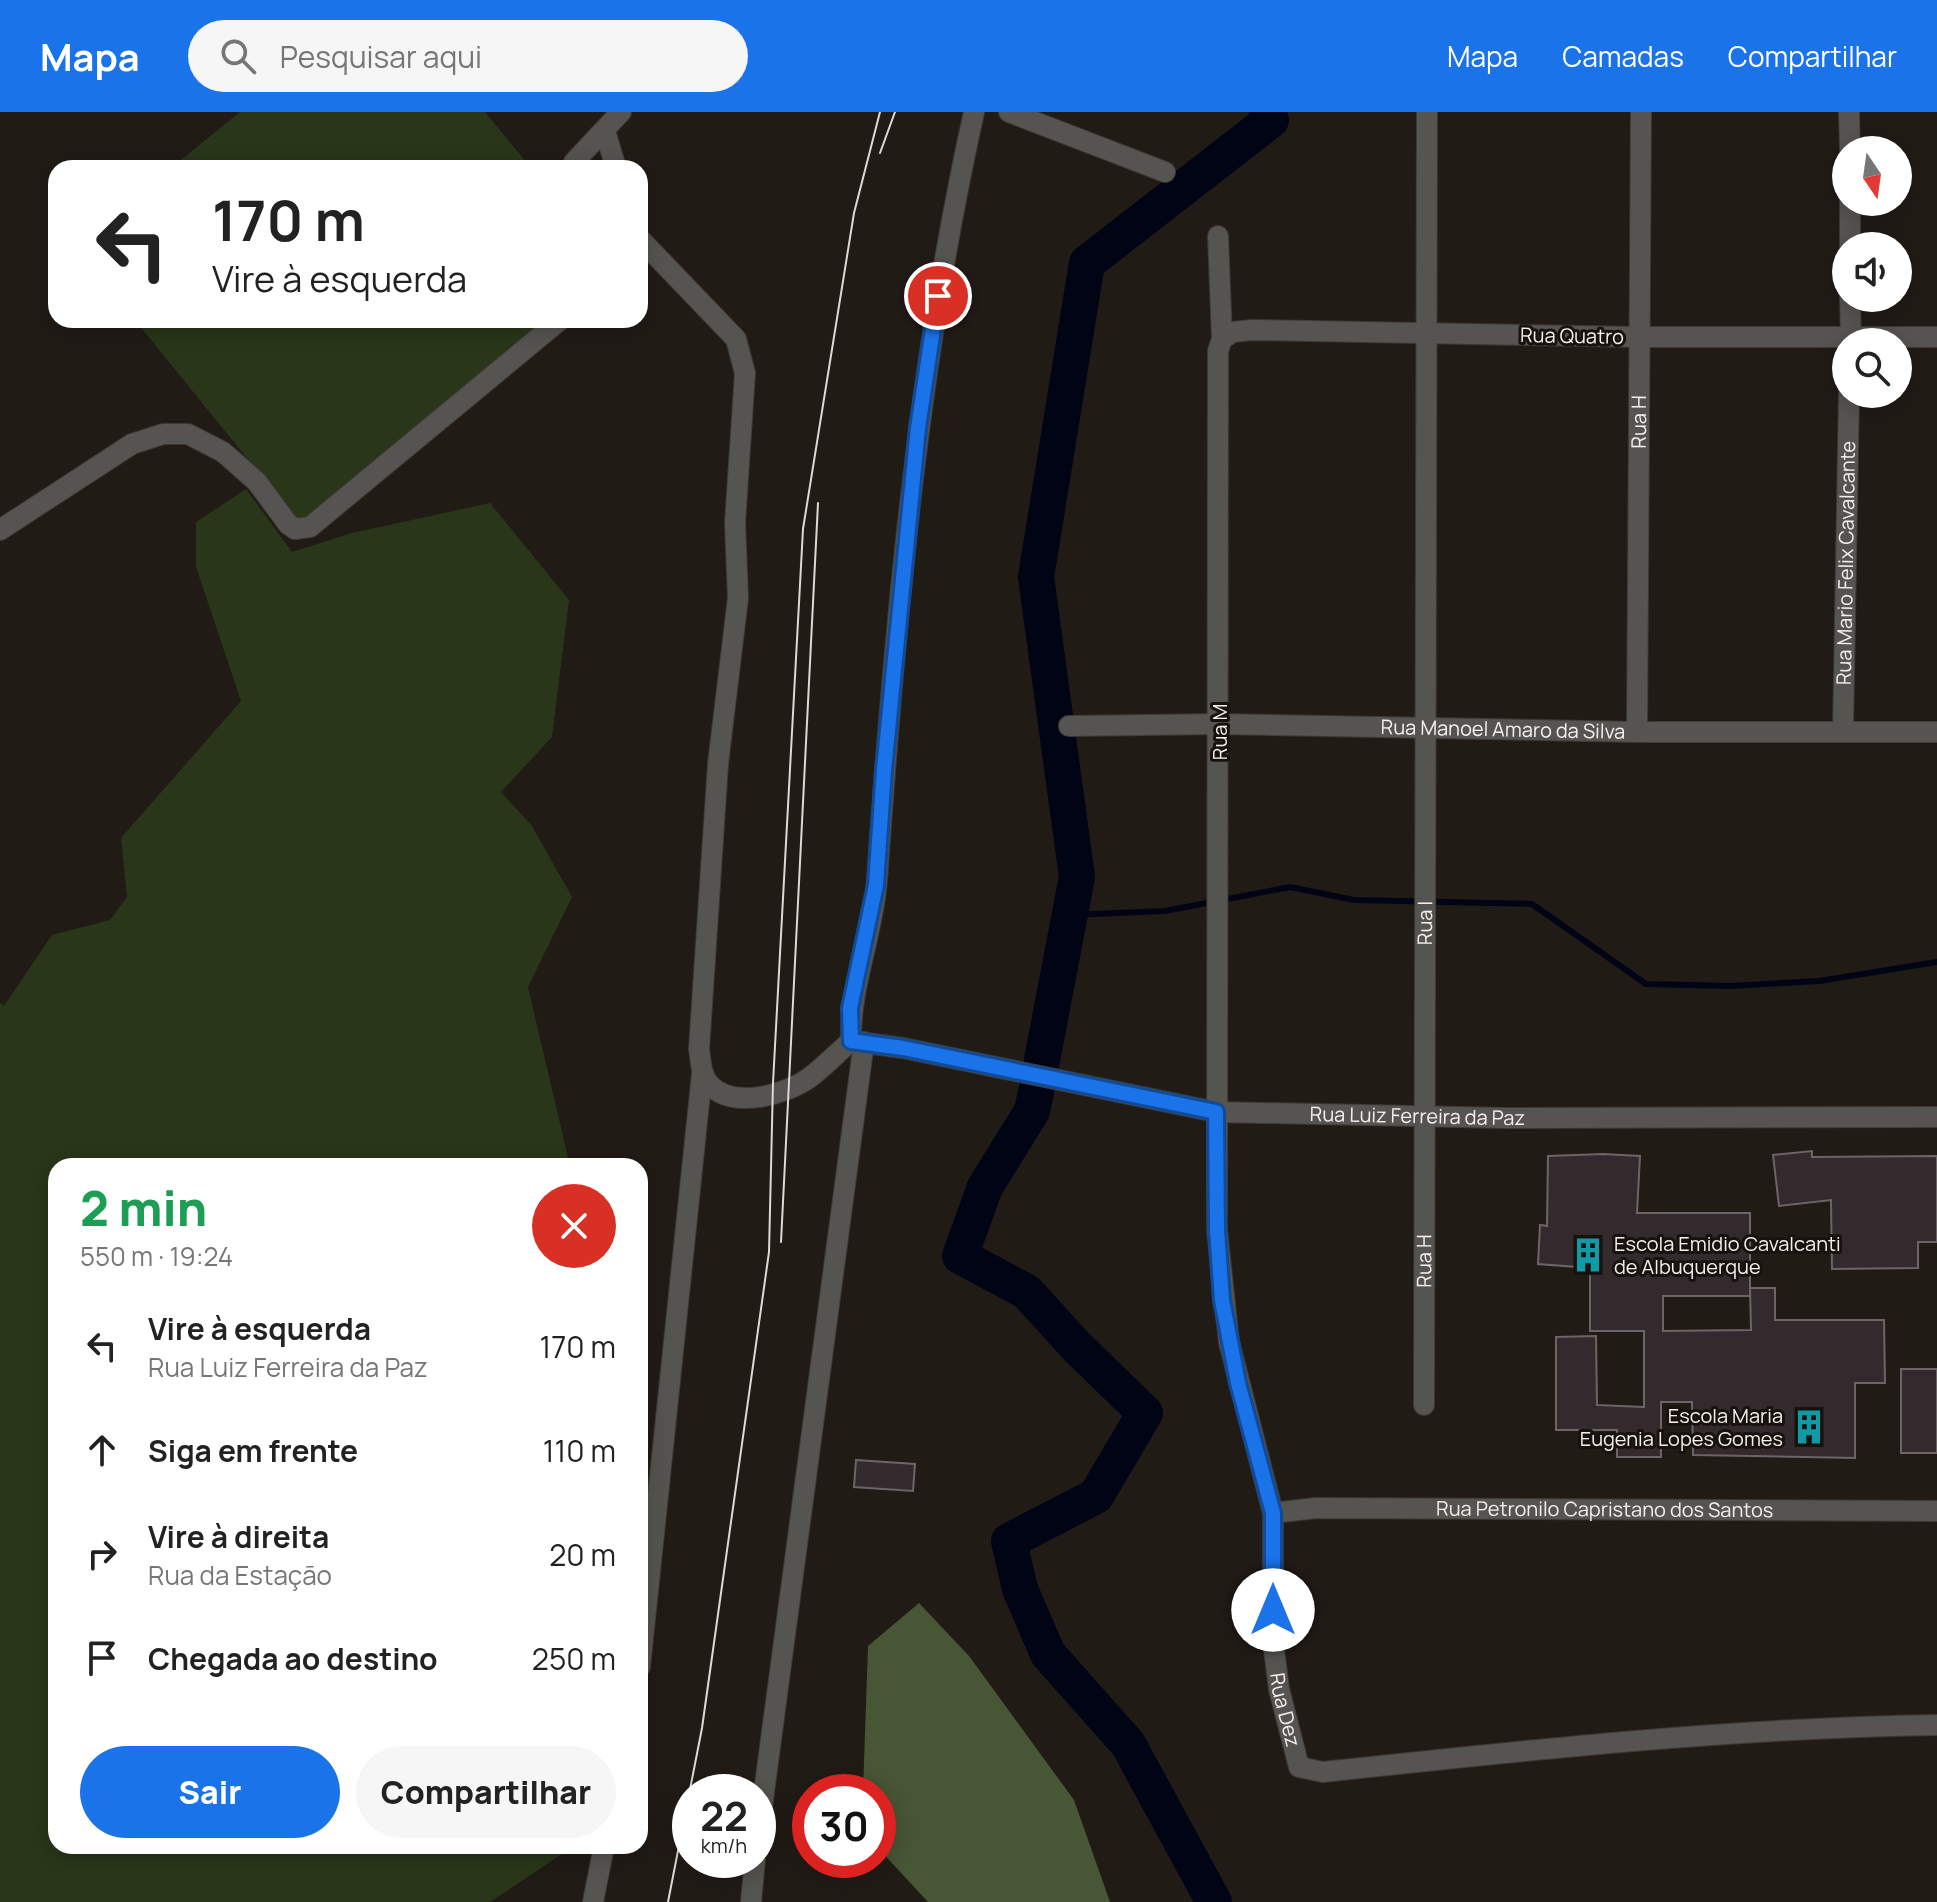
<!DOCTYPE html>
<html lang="pt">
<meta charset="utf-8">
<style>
:root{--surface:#fff;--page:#f6f6f6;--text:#222;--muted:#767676;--accent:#1a73e8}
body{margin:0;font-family:Manrope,sans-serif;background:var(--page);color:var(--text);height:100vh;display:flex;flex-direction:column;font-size:30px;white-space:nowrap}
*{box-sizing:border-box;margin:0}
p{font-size:26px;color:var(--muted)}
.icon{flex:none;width:44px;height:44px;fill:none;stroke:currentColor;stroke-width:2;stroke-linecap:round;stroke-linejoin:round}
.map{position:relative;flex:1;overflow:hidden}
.side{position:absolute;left:48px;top:1046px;width:600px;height:696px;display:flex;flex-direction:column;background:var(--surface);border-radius:24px;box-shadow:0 4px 20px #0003}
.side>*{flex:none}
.hud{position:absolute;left:48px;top:48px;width:600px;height:168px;border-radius:24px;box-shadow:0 4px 20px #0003;background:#fff;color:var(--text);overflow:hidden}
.needle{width:52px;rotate:167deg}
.fabs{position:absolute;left:1832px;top:24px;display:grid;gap:16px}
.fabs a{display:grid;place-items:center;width:80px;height:80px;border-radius:50%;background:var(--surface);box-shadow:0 4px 20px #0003;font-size:40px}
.speed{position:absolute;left:672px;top:1662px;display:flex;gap:16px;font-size:40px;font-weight:700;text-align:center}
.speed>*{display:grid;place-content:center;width:104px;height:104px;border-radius:50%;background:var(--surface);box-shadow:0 4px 20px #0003;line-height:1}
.speed small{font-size:20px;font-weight:400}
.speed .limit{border:12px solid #d22;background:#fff;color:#111}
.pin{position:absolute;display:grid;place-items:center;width:68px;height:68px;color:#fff;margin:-34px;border:4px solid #fff;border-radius:50%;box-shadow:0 2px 8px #0007}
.me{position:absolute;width:88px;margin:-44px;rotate:0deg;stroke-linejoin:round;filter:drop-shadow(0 0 6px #0008)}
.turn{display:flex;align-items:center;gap:28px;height:168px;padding:0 32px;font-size:36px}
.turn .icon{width:104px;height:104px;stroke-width:2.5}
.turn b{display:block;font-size:56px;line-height:68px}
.round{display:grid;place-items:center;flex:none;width:84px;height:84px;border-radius:42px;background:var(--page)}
.headline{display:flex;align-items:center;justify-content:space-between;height:136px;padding:0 32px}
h1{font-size:48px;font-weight:800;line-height:60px;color:#1e9e55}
.action{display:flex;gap:16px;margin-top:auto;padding:16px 32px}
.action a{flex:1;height:92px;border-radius:48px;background:var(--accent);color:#fff;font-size:32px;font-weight:800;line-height:92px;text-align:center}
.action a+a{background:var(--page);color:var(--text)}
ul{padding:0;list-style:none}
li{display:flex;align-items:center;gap:24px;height:104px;padding:0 32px}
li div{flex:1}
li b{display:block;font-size:30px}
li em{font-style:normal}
header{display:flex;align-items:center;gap:48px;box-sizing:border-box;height:112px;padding:0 40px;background:var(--accent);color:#fff}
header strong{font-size:38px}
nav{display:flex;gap:44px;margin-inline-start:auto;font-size:28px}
.search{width:560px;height:72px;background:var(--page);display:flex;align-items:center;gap:20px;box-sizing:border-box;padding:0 28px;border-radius:44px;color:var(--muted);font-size:30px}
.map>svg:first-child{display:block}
.green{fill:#293619}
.forest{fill:#475635}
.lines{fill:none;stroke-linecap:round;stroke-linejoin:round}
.stream{stroke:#000415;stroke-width:6}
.river{stroke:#000415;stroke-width:36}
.building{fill:#332a2e;stroke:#6d6467;stroke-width:2}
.minor-casing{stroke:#3e3934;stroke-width:22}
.minor{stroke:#565451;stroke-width:20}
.tram{stroke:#ddd9d6;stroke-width:2}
.route-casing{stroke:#114b97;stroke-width:20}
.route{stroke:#1a73e8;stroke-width:14}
.labels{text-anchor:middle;stroke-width:6;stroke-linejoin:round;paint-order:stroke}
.street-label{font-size:20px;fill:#f3efec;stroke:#17120d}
.poi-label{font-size:20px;fill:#f3efec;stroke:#17120d;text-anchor:start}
</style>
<header>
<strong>Mapa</strong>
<div class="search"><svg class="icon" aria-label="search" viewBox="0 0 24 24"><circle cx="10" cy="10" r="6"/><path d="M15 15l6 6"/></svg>Pesquisar aqui</div>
<nav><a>Mapa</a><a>Camadas</a><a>Compartilhar</a></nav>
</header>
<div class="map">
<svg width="1937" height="1790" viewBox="0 0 1937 1790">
<rect width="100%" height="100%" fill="#211b16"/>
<path class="green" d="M240 0H485L531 56H171Z
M135 208H550L301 413Z
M246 377 292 440 352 421 490 391 569 488 552 625 501 680 532 714 572 785 528 875 570 1054H56V1734H574L490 1790H0V891L4 894 52 823 110 808 127 785 121 726 241 589 196 455V410Z"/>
<path class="forest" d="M919 1491 969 1544 1074 1688 1110 1790H928L878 1736V1680H863L868 1534Z"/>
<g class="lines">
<path class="stream" d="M1070 803 1165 799 1290 775 1354 788 1532 792 1646 872 1730 874 1819 869 1937 850"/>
<path class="river" d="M1042 948 1077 765 1036 465 1087 151 1271 8 1267 0
M1036 980 1032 999 985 1075 960 1144 1027 1180 1076 1234 1145 1301 1096 1384 1009 1429 1020 1477 1048 1542 1128 1632 1214 1790"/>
</g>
<path class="building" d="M1812 1039V1045L1937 1044V1130H1918V1156L1832 1157 1831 1088 1779 1094 1773 1043Z
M1603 1042 1640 1044 1637 1101H1750V1184H1663V1219L1751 1218 1750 1176H1775V1208H1884L1885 1271H1855V1346L1693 1343 1692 1290H1661V1345H1617V1318H1556V1225L1596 1224 1597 1293 1644 1295V1219H1590V1156L1538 1152 1540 1113 1547 1114 1548 1044Z
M1901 1257H1937V1341H1901Z
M856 1348 915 1352 913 1379 854 1375Z"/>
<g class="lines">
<g class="minor-casing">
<g id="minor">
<path d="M1009 0 1165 60"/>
<path d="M1849 0 1850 38"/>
<path d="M605 19 616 56"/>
<path d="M573 56 574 50 621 0"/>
<path d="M1850 90V134"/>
<path d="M1218 124 1222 227"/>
<path id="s1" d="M640 127 736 227 745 261 735 411 738 486 718 652 699 937C701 950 701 963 709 972 732 998 785 983 809 966 824 955 837 941 851 929L903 936 1216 1000 1505 1006 1937 1005"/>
<path d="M1850 186 1851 230"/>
<path id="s2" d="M1937 225H1636L1252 218 1233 220 1222 227 1218 239 1217 1118 1229 1230 1273 1401V1530L1279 1577 1299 1655 1323 1660C1528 1638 1731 1616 1937 1613"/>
<path d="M0 418 132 332 163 322H188L223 340 257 370 288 412 295 417 310 415 560 208"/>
<path id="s3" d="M1069 614 1220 612 1637 620H1937"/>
<path id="s4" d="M1843 619 1849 282"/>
<path id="s5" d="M1637 620 1641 0"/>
<path d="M851 929C850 873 873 823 877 768 895 510 918 252 974 0"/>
<path id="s6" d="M1424 1293 1427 0"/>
<path id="s7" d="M1273 1401 1316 1396 1937 1399"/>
<path d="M640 1555 702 962"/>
<path d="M758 1725 864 930"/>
<path d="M593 1790 604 1734"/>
<path d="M751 1790 755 1748"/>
</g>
</g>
<use href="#minor" class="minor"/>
<path class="tram" d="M880 41 895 0
M781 1130 818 391
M668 1790 702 1616 769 1140 773 971 803 417 854 101 880 0"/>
</g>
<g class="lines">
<g class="route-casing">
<path id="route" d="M938 184 918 316 884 658 876 773 850 896 851 929 903 936 1216 1000 1217 1118 1222 1188 1238 1271 1273 1401V1498"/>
</g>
<use href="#route" class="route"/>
</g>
<defs>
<g id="building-bare" transform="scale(2.76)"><path d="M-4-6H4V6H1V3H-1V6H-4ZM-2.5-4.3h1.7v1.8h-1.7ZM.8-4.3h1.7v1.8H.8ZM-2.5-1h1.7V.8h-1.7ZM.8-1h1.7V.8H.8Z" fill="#0f9aa8" stroke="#17120d" stroke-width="2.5" paint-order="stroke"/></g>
</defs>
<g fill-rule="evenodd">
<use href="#building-bare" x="1588" y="1143"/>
<use href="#building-bare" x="1809" y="1315"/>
</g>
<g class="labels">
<g class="street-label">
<text transform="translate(1572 224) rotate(1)" y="7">Rua Quatro</text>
<text dy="7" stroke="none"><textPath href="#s5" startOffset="310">Rua H</textPath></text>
<text dy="7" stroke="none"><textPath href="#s4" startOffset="168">Rua Mario Felix Cavalcante</textPath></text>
<text dy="7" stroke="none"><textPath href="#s3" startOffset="434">Rua Manoel Amaro da Silva</textPath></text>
<text transform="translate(1220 620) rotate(-90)" y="7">Rua M</text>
<text dy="7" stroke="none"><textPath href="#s6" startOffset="482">Rua I</textPath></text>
<text dy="7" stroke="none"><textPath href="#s1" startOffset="1626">Rua Luiz Ferreira da Paz</textPath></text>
<text dy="7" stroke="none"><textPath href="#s6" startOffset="144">Rua H</textPath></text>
<text dy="7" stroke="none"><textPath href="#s7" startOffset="332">Rua Petronilo Capristano dos Santos</textPath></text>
<text dy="7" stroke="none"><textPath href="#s2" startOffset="2096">Rua Dez</textPath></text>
</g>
<g class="poi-label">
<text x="1614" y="1139">Escola Emidio Cavalcanti<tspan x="1614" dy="23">de Albuquerque</tspan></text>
<text x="1783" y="1311" text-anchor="end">Escola Maria<tspan x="1783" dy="23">Eugenia Lopes Gomes</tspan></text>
</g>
</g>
</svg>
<div class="fabs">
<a><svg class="needle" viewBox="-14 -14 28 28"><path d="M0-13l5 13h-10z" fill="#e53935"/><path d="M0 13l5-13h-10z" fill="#767676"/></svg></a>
<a><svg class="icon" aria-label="sound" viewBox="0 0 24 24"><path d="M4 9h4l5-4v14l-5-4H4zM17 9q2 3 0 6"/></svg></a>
<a><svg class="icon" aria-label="search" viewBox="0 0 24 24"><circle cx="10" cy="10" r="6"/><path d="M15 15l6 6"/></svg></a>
</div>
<div class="speed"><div>22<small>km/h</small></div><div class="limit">30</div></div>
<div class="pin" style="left:938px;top:184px;background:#d93025"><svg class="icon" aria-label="arrive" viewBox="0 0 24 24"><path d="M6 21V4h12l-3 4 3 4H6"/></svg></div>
<svg class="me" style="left:1273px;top:1498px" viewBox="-20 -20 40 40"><circle r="19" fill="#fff"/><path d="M0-13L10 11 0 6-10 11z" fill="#1a73e8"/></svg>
<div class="hud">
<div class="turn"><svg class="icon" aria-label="left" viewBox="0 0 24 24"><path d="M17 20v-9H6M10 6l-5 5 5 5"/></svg><div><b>170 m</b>Vire à esquerda</div></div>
</div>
<section class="side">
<div class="headline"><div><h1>2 min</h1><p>550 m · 19:24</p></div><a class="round" style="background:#d93025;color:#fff"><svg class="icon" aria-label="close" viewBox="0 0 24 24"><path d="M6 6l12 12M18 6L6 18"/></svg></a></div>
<ul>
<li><svg class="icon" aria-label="left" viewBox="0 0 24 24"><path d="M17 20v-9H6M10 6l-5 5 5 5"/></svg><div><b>Vire à esquerda</b><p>Rua Luiz Ferreira da Paz</p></div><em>170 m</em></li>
<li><svg class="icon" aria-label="ahead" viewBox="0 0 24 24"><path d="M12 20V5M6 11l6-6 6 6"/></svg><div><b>Siga em frente</b></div><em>110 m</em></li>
<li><svg class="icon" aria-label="right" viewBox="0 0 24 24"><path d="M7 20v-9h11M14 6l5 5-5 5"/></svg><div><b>Vire à direita</b><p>Rua da Estação</p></div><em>20 m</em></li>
<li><svg class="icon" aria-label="arrive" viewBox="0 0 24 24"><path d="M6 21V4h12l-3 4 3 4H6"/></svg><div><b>Chegada ao destino</b></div><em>250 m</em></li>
</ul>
<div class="action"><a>Sair</a><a>Compartilhar</a></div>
</section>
</div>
